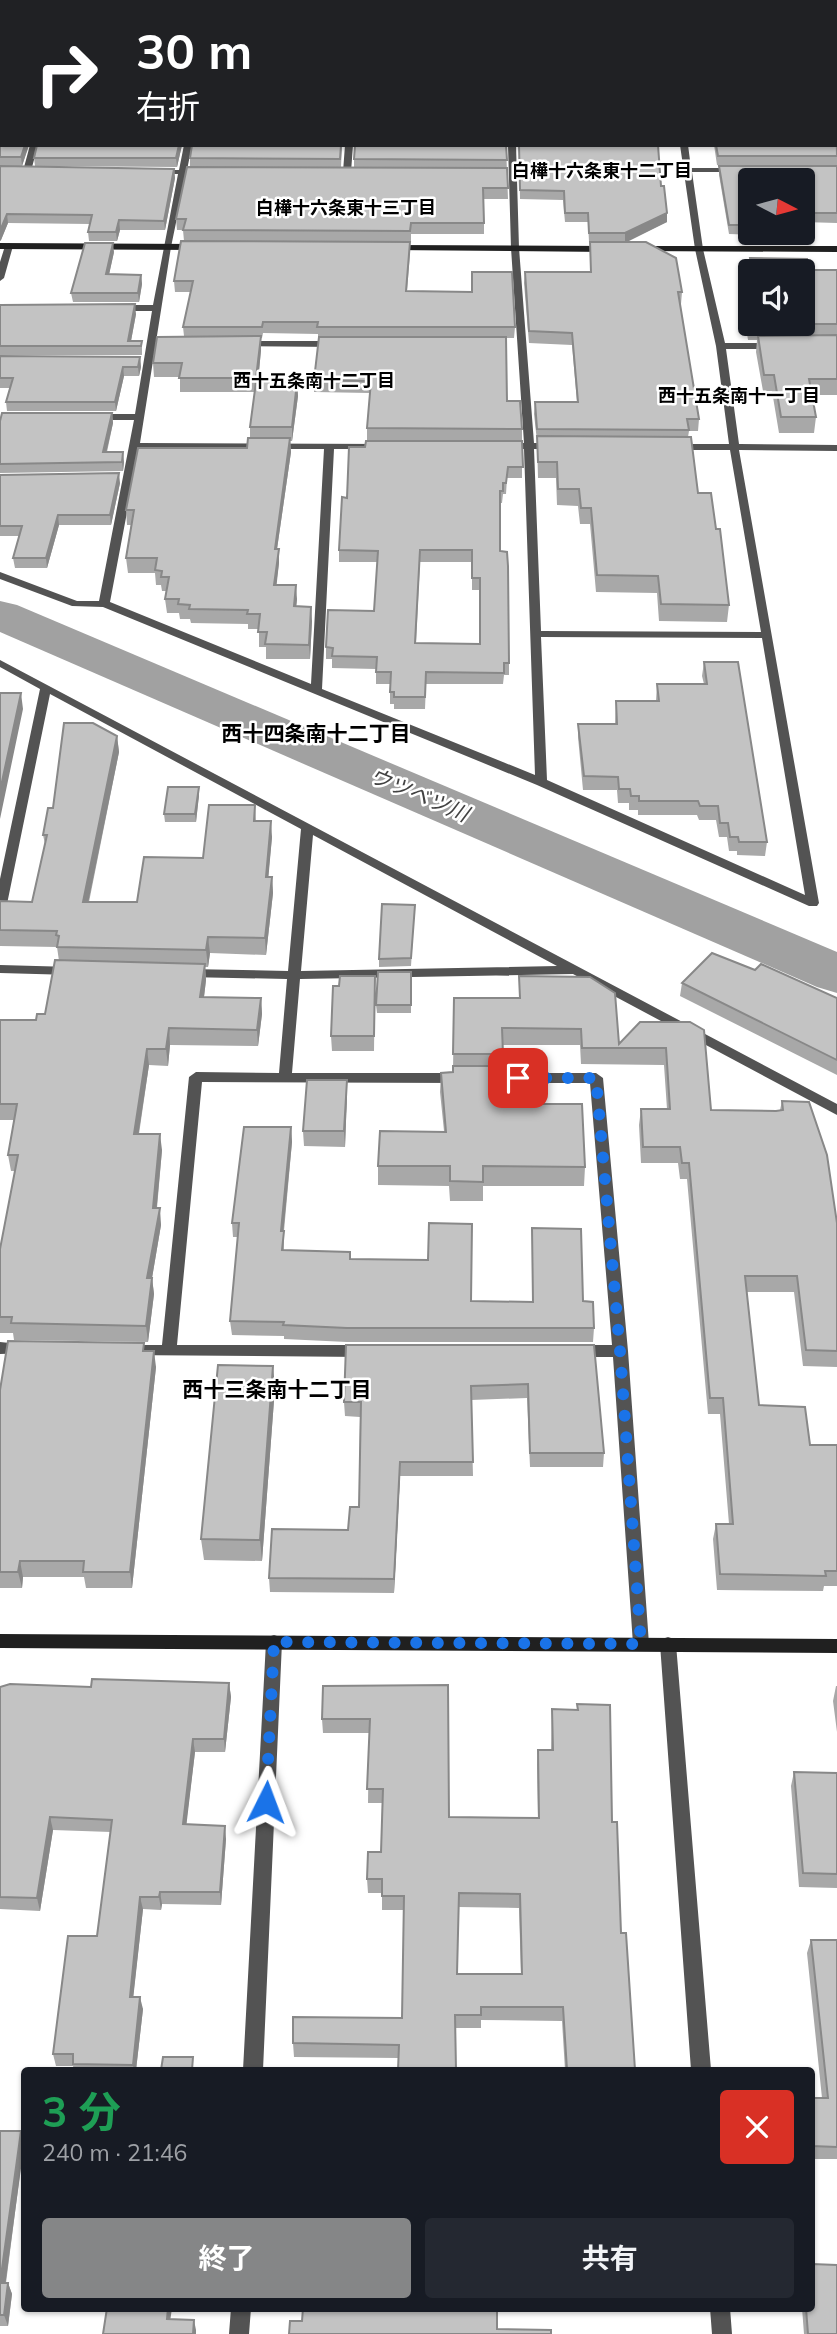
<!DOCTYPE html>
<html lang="ja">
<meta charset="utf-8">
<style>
:root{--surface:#171b24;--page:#242831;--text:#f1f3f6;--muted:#9ea1a6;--accent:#858687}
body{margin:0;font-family:Mulish,"Noto Sans JP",sans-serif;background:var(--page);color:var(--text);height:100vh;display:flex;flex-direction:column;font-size:26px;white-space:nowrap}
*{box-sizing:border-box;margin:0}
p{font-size:23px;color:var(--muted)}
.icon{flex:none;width:38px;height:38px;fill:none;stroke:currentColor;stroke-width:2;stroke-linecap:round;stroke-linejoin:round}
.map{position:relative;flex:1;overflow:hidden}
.details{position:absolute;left:21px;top:2067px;width:794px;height:245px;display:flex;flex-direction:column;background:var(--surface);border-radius:7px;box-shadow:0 2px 5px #0004}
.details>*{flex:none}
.banner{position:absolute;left:0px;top:0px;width:838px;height:147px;box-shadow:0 2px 5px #0004;background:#202124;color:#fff;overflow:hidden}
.needle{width:46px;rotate:96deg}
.fabs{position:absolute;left:738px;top:168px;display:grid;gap:14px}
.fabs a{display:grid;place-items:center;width:77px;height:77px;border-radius:7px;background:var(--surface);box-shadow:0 2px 5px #0004;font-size:35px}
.pin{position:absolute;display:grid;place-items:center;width:60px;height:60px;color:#fff;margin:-30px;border-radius:14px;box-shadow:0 4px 10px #0006}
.me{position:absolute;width:77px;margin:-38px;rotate:3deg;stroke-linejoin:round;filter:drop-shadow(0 0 5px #0008)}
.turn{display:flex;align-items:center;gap:24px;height:147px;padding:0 21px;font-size:32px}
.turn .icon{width:91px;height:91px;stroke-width:2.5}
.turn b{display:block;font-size:49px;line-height:60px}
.round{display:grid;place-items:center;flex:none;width:74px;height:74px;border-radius:7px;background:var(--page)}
.headline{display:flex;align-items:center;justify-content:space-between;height:119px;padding:0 21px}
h1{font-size:42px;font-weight:700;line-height:52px;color:#1e9e55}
.cta{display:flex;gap:14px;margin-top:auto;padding:14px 21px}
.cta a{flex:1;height:80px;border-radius:7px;background:var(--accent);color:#fff;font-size:28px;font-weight:700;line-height:80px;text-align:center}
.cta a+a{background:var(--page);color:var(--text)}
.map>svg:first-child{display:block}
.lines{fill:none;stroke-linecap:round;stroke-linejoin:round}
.river{fill:#a1a1a1;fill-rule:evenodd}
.street{fill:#535353;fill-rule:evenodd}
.secondary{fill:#202020;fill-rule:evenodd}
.wall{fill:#a8a8a8;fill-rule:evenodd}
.shaded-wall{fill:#888}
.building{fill:#c3c3c3;stroke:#888;stroke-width:2;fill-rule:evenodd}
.route{stroke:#1a73e8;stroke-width:12;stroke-dasharray:0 21.6}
.labels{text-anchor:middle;stroke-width:5;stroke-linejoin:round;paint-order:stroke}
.far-neighbourhood-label{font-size:18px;font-weight:bold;fill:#000;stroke:#fff}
.neighbourhood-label{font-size:21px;font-weight:bold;fill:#000;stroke:#fff}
.water-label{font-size:21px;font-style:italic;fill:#424242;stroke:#fff}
</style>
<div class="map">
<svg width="837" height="2334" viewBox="0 0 837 2334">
<rect width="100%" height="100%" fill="#fff"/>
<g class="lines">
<path class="river" d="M0 601 17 605 837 952V993L817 987 0 632Z"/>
<path class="street" d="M653 0H661V2H654Z
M30 145H38L31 171 27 173 23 171Z
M184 145H192L187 170H204L208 172 204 174H186L171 247 140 443 387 444V448L384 449H334L322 689 535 775 524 449H506L501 446 506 443H524L511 248 508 145H516L519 248 534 443H556L561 446 556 449H534L541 631 761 632 730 450H674L669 447 674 444H729L716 346 695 249 680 145H688L691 168H741L742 170 738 172H692L703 249 725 343H775L780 346 775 349H726L739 444 837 445V451L739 450 819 903 817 906H809L537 785 103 607 72 606 0 579V572L77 601H99L134 420H96L91 417 96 414H135L152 311H117L112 308 117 305H153L178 174H157L153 172 157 170H179ZM139 449H324L311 684 110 602ZM541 637 762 638 805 895 547 780Z
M345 145H353L351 172 347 174 343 172Z
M9 243 13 246 4 278 0 281V262L5 246Z
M242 341H337L342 344 337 347 239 346 237 344Z
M0 660 837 1104V1115L573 974 300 979 292 1073H459L466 1078 459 1083 202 1082 177 1345H363L368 1347 371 1351 368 1355 363 1357 123 1355 120 1351 123 1347 128 1345H162L189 1077 196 1072 279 1073 287 979 187 977 181 973 187 969 288 971 301 829 50 694 6 909 0 913V879L40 689 0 667ZM313 835 557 966 301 971Z
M0 965 72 967 78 971 72 975 0 973Z
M486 1073H596L603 1078 628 1351 649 1644 647 1649 641 1651 635 1649 633 1644 613 1357H576L571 1355 568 1351 571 1347 576 1345H612L590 1083H486L479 1078Z
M0 1342 29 1345 32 1349 29 1353 0 1354Z
M274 1635 280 1637 282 1642 263 2070H243L266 1642 268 1637Z
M668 1637 674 1639 676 1644 711 2070H691L660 1644 662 1639Z
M231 2308H251L249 2334H229Z
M710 2308H730L732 2334H712Z"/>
<path class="secondary" d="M0 243 198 244 202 247 198 250 0 249Z
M393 245 608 246 612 249 608 252 390 250 389 248Z
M642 246H837V252L639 251 638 249Z
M0 1634 837 1639V1653L0 1648Z"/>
</g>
<path class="wall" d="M0 0 2 2V145H29L22 166 174 169 175 178 165 230H120L117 241H89L88 232 90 224 8 223 1 240 0 241Z
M803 0H837V165H717L714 145H836V2H804Z
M37 145H182L177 167 35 166 34 158Z
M192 145H342L341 167H354V159L506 145 508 199H484V234H411V242L184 241 183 230H177L176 219 190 167V158Z
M519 145 661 186 667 222 625 242 682 292 681 304H680L699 419 698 431H689L688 437 698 493 716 529 729 605 727 622 659 621 657 593 596 592 590 524H580L578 506 557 505 556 478H538L537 441 534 414 535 402H577L572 345 529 343 524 283 525 272H590V242H589L588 222H565L563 200 520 199Z
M719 166H837V223L803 222V180H751V233H759L758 235 729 234 719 175Z
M114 252 109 274 141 275 142 284 139 302H73L71 293Z
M410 253 407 291 515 327 514 338H506L507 401 522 429V478H507L506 494H503L502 503H500V551L509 663V675H504L503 684H426L425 709H394V704H390V684H376V669L332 668V659H326V647L374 611 377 562H339V550L347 498 367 441V428L370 393 314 392V380L319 338H318V334L263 333 262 338H261V350L258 382H297L298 396 292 441H290L291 452 277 549 279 563 276 585 297 599 296 606 312 621 310 659H266V647H259V629H248V624L191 623 190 619H180L179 613H167L165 599 167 591H162L161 585H156L155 573H128L126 558 131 525H127L126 510 247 448 250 438V427L255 392H180V377H154L153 363 184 336 183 327 191 292H175L174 281ZM420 562H472V590H480V644L416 643Z
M750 258 809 270H837V395H812L816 417 814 433H779L772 391H763L756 352 757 340H748L742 304 744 288H746L747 275H749ZM751 271H803L751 324Z
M0 305 136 314 131 341H142V355H0Z
M0 356 140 357 141 367 139 376H124L116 411H7L6 402 10 388H0Z
M112 413 113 423 107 452 124 462 123 471 0 473V421Z
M0 475 120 483 111 525H59L47 568H15L13 558 19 536H0Z
M704 662 767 842 765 856 737 855V851H729L727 837H719L716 820H699L697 815H638V810H629V803H618L617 790H583L578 737V724H615L616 701H656L657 684H704L702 676Z
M117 736 119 752 89 902H137L203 858 255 805 256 821 272 837 268 877H272L273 893 266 955 210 953 208 967H205L206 980 204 997 261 998 262 1014 258 1046 170 1045 168 1066 149 1065 139 1134 162 1150 157 1208 161 1225 152 1278 154 1294 148 1342 14 1340 13 1333H0V1249L15 1171H11L8 1155 14 1120H0V1020H36L45 1014 59 961 57 947 0 946V901L32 902 45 844 43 835 53 808Z
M199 787V795L196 822H165L164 814Z
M415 905 411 966 379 967V959Z
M755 970 837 998V1075L680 996 682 983Z
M411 972V1013H377L376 1005Z
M375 976 374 1051H332L331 1036 339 986Z
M519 976 619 1044 690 1022 711 1110H780L782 1101 837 1223V1367L803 1366 794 1292H747L759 1405 810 1445H837V1586H824L823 1591 717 1590 713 1539 716 1524H729L720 1414H708L687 1179H680L678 1163H641L639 1125 641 1109H667L664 1065 581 1064 580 1045H502V1066L507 1104 585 1167 584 1186H483V1201H450L449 1186 378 1185V1166L444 1131 440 1092 441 1073 453 1072 454 998H519Z
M347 1080V1095L345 1147 304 1146 303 1131Z
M291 1127 292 1142 284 1231V1250L350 1252 351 1259 471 1301 532 1302V1228L583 1301 594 1328 593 1342H347L284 1339V1336L232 1335 230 1321 238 1237H233L232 1223Z
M594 1345 604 1453 603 1467H530L527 1398 471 1400 473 1476H400L394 1593 270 1592 269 1578 348 1530 359 1507 360 1417 345 1416 344 1402Z
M145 1351 156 1367 132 1588H86L84 1577H23L22 1588H0V1390Z
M275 1387 262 1561 204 1560 201 1539Z
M229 1683 231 1697 225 1752H195L186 1824 226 1839 221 1905 162 1904 161 1910 143 1909 133 1997 143 2009 136 2070H74L73 2066H56L53 2054 97 1936 111 1832 53 1830 40 1911 0 1909V1687H91Z
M448 1685 449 1817 538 1818 537 1764 538 1750H551L552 1709 577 1710V1704L612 1822 621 1933 635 2070H565L562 2021 481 2020V2028H456L399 2058 294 2057 293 2043 402 2018 404 1910H382V1893H368L367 1879 381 1852 382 1803H368L369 1733H323L322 1719ZM458 1907 519 1908 521 1974H457Z
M836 1686H837V1732L833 1701Z
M794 1772 837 1773V1888L799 1887 791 1786Z
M811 1940H837V2159H812V2098H822L807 1953Z
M0 2131H21L24 2142 6 2283H8L12 2294 8 2326H0Z
M802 2308H812L837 2334H804Z"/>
<path class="shaded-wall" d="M25 145H29L22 166 21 157Z
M179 145H182L177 167 176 158Z
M174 169 175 178 165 230 164 221Z
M667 213V222L625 243V233Z
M7 214 8 223 1 240 0 241V231Z
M119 220 120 230 117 241 116 232Z
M113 243 114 252 107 284 106 274Z
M141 275 142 284 139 302 138 293Z
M135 304 136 314 130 346 128 341Z
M261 336V350L257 392 256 378Z
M140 357 141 367 139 376 138 367Z
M123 367 124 376 116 411 115 402Z
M297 382 298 396 292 441V427Z
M112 413 113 423 104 462 103 452Z
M290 438 291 452 275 563V549Z
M123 452 124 462 123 471 122 462Z
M119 473 120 483 111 525 110 515Z
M58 515 59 525 47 568 46 558Z
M279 549V563L275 599 274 585Z
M296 585 297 599 295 621 294 606Z
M311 607 312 621 310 659 309 645Z
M21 693 23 709 0 819V791Z
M117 736 119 752 85 918 83 902Z
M199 787V795L196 822 195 814Z
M271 821 272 837 267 893 266 877Z
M272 877 273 893 266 955 265 938Z
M208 937 210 953 208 967 206 950Z
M205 964 206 980 202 1013 200 997Z
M261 998 262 1014 258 1046 257 1030Z
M169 1028 170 1045 168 1066 166 1049Z
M147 1049 149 1065 136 1150 134 1134Z
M347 1080V1095L345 1147 344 1131Z
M291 1127 292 1142 282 1245 281 1231Z
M160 1134 162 1150 155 1225 153 1208Z
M160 1208 161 1225 152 1278 154 1294 148 1342 146 1326 147 1278Z
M154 1351 156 1367 132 1588 130 1572Z
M273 1366 275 1387 262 1561 260 1540Z
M400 1462V1476L394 1593V1579Z
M20 1561 23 1577 22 1588 18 1572Z
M229 1683 231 1697 225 1752 224 1739Z
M193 1739 195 1752 185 1837 183 1824Z
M50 1817 53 1830 40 1911 37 1898Z
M225 1826 226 1839 221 1905 220 1892Z
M160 1892 162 1904 161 1910 159 1897Z
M140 1897 143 1909 132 2009 130 1997Z
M140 1997 143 2009 136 2070H134L133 2065Z
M21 2131 24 2142V2146L4 2294 0 2283Z
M8 2283 12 2294 8 2326 4 2315Z
M168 2308H172L169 2329 167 2319Z
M194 2320 196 2330V2334H193Z"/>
<path class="building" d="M0 0H632V2H2V15H0Z
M806 0H837V30L836 2H807Z
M0 22H2V145H25L21 157H0Z
M836 37H837V91H836Z
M836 99 837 156H718L716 145H836Z
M37 145H179L176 158H34Z
M192 145H341L340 159 190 158Z
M355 145H506L507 160 354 159Z
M519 145H658L661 186H664L667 213 625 233H589L588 213H565L564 191 520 190Z
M0 166 174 169 164 221 119 220 116 232H88L92 215 7 214 0 231Z
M719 166H837V213H803V180H751V225H729Z
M187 167 507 168 508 188H483L484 223H411L410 231 183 230 186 219H176Z
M181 241 410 242 406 291 472 292V272H512L515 327H317L318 322H263L262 327H183L193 281H174Z
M590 242H646L676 258 682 292H678L699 419H687L689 430 537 429 535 402H578L572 333 529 331 525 272H591Z
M85 243H113L106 274 141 275 138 293H71Z
M750 258 807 259 809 270H837V324H749L744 288H749L747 275 751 276V324H803V271H752Z
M135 304 128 341H142L141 346H0V305Z
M837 335V379H809L816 417H781L774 375H764L758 336Z
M261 336 256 378H179L182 363H153L157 337Z
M319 337H506L507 401H520L522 429 367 428 371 381 314 380Z
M0 356 140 357 138 367H123L115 402H6L13 378H0Z
M256 382H297L292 427H250Z
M2 413H112L103 452H123L122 462 0 464V421Z
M537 436 691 437 698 493H711L716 529H720L729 605 661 604 658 576 597 575 591 508H581L579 489H558L557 462H538Z
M248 438H290L275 549H279L274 585H296L294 606 311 607 309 645 265 644 267 632H258L260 614H247L248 610 189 609 190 605 178 604 179 599H165L169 577H161L162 571 155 570 157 558H126L134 510H126L138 448H247Z
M366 441H522L523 467H508L506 483H503V491H500V551L507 552 508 566 509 663H504V673L426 672 425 697H394V692H390L391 672H376L377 657 332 656 333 648 326 647 328 610 374 611 378 551 339 550 342 497 347 498 349 447H365ZM420 550H472V578H480V644L415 643Z
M119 473 110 515H58L46 558H13L22 526H0V475Z
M704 662H738L767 842H739L738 837H730L728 823H720L718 806H700L698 801H639V796H631L630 789H619L618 777 584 776 578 724H617L616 701H659L657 684H707Z
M0 693H21L0 791Z
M64 723H93L117 736 83 902H137L144 857 203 858 209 805H255L254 821H271L266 877H272L265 938 208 937 206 950 57 947 59 936 56 935 57 931 0 930V901L32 902 47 835H43L48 808H53Z
M168 787H199L195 814H164Z
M382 904 415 905 411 958 379 959Z
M712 953 755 970 761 964 837 998V1060L682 983Z
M55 960 205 964 200 997 261 998 257 1030 169 1028 166 1049H147L134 1134H160L153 1208H160L147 1278H152L146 1326 11 1323 12 1317H0V1249L18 1155H8L17 1104H0V1020H36L37 1014H45Z
M378 972H411V1005H376Z
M340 976H375L374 1036H331L333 986H339Z
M519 976 590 977 615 993 619 1044 640 1022H690L704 1030 711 1110 776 1111 783 1110 782 1101 809 1102 827 1155 837 1223V1351L806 1350 797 1276H745L759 1405 805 1407 810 1445H837V1571H825L826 1576 720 1574 716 1524H733L723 1398H710L689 1163H682L680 1147H643L641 1109H670L666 1048H582L581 1029 502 1028 503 1054H453L454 998H520Z
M453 1066H503L507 1104H582L585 1167 483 1166V1182L450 1181V1166H378L380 1131 446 1132 441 1073 453 1072Z
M307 1080H347L344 1131H303Z
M244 1127H291L281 1231H284L282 1250 350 1252V1259L428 1260 429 1223 472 1224 471 1301 533 1302 532 1228 581 1229 583 1301 593 1302 594 1328H347L283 1325 284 1322 230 1321 239 1223H232Z
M8 1341 144 1343 143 1351H154L130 1572H83L84 1561H20L18 1572H0V1390Z
M346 1345H594L604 1453H530L528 1384 471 1386 473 1462H400L394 1579 269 1578 272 1529 348 1530 350 1507H359L361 1402H344Z
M218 1365 273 1366 260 1540 201 1539Z
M92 1679 229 1683 224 1739H193L183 1824 225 1826 220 1892H160L159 1897H140L130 1997H140L133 2065 73 2064V2054H53L68 1936H97L112 1820 50 1817 37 1898 0 1897V1687L10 1684 91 1687Z
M448 1685 449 1817 539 1818 538 1750H553L552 1709 578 1710 577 1704 610 1705 612 1822H617L621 1933H626L635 2070H567L563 2007H481V2015H455L456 2070H398L399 2045 293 2043V2017L402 2018 404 1896H382V1879H367L368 1852H381L383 1789H367L370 1719H322L323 1686ZM459 1893 520 1894 522 1974H457Z
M794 1772 837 1773V1874L803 1873Z
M811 1940H837V2147L812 2146V2098H828Z
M163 2057H193L192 2070H161Z
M0 2131H21L0 2283H8L4 2315H0Z
M812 2264 837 2265V2334H808L806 2308H812Z
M107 2308H168L167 2319 194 2320 193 2334H103Z
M303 2308H497V2329L551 2330V2334H289L290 2321H302Z"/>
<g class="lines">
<path class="route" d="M266 1802 274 1642 641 1644 620 1351 596 1078H518"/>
</g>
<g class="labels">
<g class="far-neighbourhood-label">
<text x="602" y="177">白樺十六条東十二丁目</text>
<text x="346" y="214">白樺十六条東十三丁目</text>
<text x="314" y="387">西十五条南十二丁目</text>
<text x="739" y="402">西十五条南十一丁目</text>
</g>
<g class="neighbourhood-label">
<text x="316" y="741">西十四条南十二丁目</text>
<text x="277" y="1397">西十三条南十二丁目</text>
</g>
<g class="water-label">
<text transform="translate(419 795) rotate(23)" y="7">ウツベツ川</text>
</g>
</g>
</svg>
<div class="fabs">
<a><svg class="needle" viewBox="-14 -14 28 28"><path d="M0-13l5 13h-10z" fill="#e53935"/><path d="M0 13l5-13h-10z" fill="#9ea1a6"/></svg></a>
<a><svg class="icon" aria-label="sound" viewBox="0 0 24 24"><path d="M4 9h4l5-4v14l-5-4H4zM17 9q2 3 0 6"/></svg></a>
</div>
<div class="pin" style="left:518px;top:1078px;background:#d93025"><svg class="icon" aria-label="arrive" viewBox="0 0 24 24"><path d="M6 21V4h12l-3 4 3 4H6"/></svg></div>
<svg class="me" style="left:266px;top:1802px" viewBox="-20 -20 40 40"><path d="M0-17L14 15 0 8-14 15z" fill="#1a73e8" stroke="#fff" stroke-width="4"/></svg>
<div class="banner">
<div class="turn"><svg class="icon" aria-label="right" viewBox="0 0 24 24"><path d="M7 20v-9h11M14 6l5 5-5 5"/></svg><div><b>30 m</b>右折</div></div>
</div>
<section class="details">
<div class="headline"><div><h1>3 分</h1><p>240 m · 21:46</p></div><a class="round" style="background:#d93025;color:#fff"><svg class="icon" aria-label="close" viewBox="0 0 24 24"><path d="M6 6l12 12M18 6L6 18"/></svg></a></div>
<div class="cta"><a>終了</a><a>共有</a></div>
</section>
</div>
